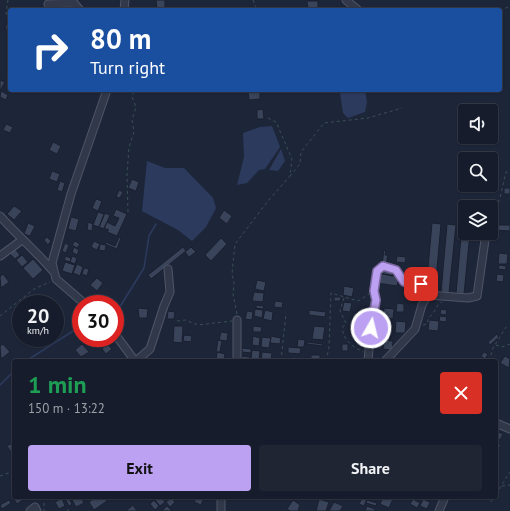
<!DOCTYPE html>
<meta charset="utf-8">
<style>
:root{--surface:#161c2b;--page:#1f2533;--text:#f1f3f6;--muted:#9ea1a9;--line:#353a47;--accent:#bca0f2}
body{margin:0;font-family:"PT Sans",sans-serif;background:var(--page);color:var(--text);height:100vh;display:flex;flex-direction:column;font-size:15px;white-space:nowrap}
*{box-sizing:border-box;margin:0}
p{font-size:13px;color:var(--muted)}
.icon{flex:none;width:22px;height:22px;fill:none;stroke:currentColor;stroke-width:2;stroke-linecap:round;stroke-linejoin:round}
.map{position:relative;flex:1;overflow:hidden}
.side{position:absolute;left:12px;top:359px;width:486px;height:140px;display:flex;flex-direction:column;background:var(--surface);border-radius:4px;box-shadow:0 1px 3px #0004,0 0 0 1px var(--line)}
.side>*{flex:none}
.top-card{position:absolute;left:8px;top:8px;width:494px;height:84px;border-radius:4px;box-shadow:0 1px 3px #0004,0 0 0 1px var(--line);background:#1a4fa0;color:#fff;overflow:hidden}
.buttons{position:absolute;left:458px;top:104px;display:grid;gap:8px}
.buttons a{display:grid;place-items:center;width:40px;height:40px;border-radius:4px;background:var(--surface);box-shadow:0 1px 3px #0004,0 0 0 1px var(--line);font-size:20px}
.speed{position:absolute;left:12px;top:295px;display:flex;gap:8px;font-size:20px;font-weight:700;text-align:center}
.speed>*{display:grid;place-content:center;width:52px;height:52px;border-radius:50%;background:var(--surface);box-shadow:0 1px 3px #0004,0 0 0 1px var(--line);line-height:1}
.speed small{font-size:10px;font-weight:400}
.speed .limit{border:6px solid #d22;background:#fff;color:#111}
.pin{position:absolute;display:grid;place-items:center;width:34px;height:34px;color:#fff;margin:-17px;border-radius:8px;box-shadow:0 2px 6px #0006}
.me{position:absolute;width:44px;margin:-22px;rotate:8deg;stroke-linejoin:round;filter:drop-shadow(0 0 3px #0008)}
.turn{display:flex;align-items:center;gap:14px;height:84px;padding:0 16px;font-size:18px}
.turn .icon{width:52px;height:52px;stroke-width:2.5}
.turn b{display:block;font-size:28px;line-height:34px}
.round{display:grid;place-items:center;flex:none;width:42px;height:42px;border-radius:4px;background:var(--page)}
.head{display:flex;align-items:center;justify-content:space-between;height:68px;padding:0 16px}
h1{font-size:24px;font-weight:700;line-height:30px;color:#1e9e55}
.cta{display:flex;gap:8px;margin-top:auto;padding:8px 16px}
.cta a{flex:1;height:46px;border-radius:4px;background:var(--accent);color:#111;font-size:16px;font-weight:700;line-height:46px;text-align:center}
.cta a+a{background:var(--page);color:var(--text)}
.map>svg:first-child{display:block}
.water{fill:#2c3a5e}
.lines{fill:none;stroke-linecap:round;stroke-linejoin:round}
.stream{stroke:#2c3a5e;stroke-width:1.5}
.building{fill:#394359;stroke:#191f2f}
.minor-casing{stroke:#4f5567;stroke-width:9}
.path{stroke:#3a4f54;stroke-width:1;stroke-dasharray:3 3;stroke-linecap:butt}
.minor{stroke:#313849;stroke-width:7}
.route-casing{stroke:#7a689d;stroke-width:10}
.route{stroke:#bca0f2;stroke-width:7}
</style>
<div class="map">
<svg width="510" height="511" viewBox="0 0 510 511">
<rect width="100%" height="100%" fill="#1d2639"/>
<path class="water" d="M365 90 367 102 365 112 348 118 343 113 340 93Z
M272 126 280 147 265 169 259 170 247 183 237 185 244 157 243 133 260 127Z
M281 149 285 161 278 171 269 170Z
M147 161 165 168H184L213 198 216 208 206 227 192 241 178 230 142 211Z"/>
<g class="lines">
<path class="stream" d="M115 308 121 305 144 268 149 236 156 224
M26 361 81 326
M0 385 14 371"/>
</g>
<path class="building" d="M156 0H165V10L157 9Z
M307 1H318V10H308Z
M8 18H10V30L5 29Z
M0 80 5 82 0 91Z
M1 91 8 95 6 100 0 97Z
M260 91V99L249 100 248 92Z
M263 109 264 119H257V110Z
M6 124 13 127 10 133 3 130Z
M53 142 61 146 57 154 49 150Z
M52 171 60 174 57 182 49 179Z
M132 179 139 182 136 191 128 188Z
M60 181 65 183 62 192 57 190Z
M504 188H510V194H504Z
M119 190 123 192 120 198 116 197Z
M96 199 102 201 98 211 92 208Z
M14 206 22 211 14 220 7 214Z
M116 209 127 214 117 236 107 232 109 230 104 228 107 222 115 226 119 218 113 216Z
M224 210 232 216 227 224 219 218Z
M98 212 104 214 99 227 93 225Z
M105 213 110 215 104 229 99 227Z
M71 217 79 219 76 231 68 229Z
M88 222 93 224 92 231 87 230Z
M28 223 35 226 30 236 24 234Z
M432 223 441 224 435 291 426 290Z
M447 224 456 225 449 293 441 292Z
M495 225H510V231L494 230Z
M462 226H465V233H470L464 294 456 293Z
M47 237 51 241 48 245 44 240Z
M119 237 121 238 117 249 105 244 106 242 115 246Z
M221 238 227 244 211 261 205 255Z
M75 241 80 244 77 248 72 245Z
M94 241 100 244 97 250 91 247Z
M65 243 69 245 66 253 62 251Z
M100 244 106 245 105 251 99 250Z
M74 247 79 250 77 255 72 252Z
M183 247 186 251 151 279 148 275Z
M191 247 196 252 189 257 185 252Z
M15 249 20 255 15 259 10 254Z
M384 250 386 251 385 255H388L386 265 382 264Z
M499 253 508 254 507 264H498Z
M22 255 28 262 22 267 16 260Z
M66 256 71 258 70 262 64 260Z
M72 256 77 258 75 264 70 262Z
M397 256 406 257 405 263 396 262Z
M33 259 43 270 33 279 23 268Z
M65 262 75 265 72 274 62 271Z
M77 264 83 267 80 276 73 273Z
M499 265 506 266V270L498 269Z
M84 268 89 269 87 276 82 274Z
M380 269 392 271V276L379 273Z
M379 273 399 277 397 286 377 283Z
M3 274 9 282 1 288 0 277Z
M497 274 504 275 503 282 496 281Z
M97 278 103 283 97 291 90 285Z
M257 280 266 282 264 291 255 289Z
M344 286 354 288 352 297 343 295Z
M254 292 264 293 263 302 252 301Z
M334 297H341L340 301H334Z
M275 301 283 302 282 308 274 307Z
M344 302 352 303 350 312 342 311Z
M397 303 404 304V312H396Z
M256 305 264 306 263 309 256 308Z
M138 308 148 309 147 318H139Z
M384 308 394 309 393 319 383 318Z
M255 309 263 310 262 318 254 316Z
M441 309 447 310 446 315 440 314Z
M265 310 273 312 272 321 263 319Z
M309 310 326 312 325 317 309 315Z
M168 311 175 312 174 319H167Z
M247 311 253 312 252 320 245 319Z
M355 315 364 316 363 325 354 324Z
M440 316 447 317 446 322 439 321Z
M384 319 392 321 391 332 382 331Z
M429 320 439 321 438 331 428 330Z
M396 321 406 322 405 333H395Z
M174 326H183L182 343 173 342Z
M253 326 262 327 261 332H253Z
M314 326 325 327 323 340 312 339Z
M21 329V338H29L26 343 18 336Z
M221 332 228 333 227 341 219 340Z
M497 334 499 337 490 345 488 342Z
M184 335 192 336 191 342 183 341Z
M253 336 260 338 259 346 252 345Z
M271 336 281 338 280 344 270 343Z
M262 337 271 338 269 348 261 347Z
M90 338H95L96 341 90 345 87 340Z
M298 339 305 340 304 347H297Z
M218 340 222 341 220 352H216Z
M384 340 393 341 392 350 383 349Z
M307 342 323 344V346L307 344Z
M3 344 10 352 1 359 0 346Z
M82 344 89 352 81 357 75 350Z
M107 344 112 349 106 354 102 349Z
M342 344H348V351H342Z
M288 347 301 348 300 354 288 353Z
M242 348 251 349V353L242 352Z
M252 350 260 351 259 360 251 359Z
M217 352 225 354 224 361 216 360Z
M262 352 272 353 271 361H261Z
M484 352 488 354 485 359 481 356Z
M311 355H320V361H311Z
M242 356 250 357 249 360 259 361H241Z
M505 356 510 359 509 368 500 363Z
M496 431 503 434 500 440 496 438Z
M14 442V450L11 452 7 446Z
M496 442 501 445 496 453Z
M14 493V497H27L17 504 11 495Z
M64 497H68L72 504 69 506Z
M77 497H81L84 503 76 507 72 500Z
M96 497H105L107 501 94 510 89 502Z
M159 497H161L165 502 160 506 155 500Z
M197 497 204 498 201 505 194 502Z
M383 497 393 499 389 508 380 504Z
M62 498 65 506 59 509 55 502Z
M171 498 175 502 170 507 166 502Z
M362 498 367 499 364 506 359 504Z
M319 499 329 502 326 511H316Z
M413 499 420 503 417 508 410 504Z
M423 499 430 502 427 509 420 506Z
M9 500 11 503 2 509 0 505Z
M154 500 159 506 155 510 150 504Z
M293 500 300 505 298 511H290L287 509Z
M367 500 377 503 376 506 366 503Z
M334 502 343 506 340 511H329Z
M133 505 137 511H127V510Z
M167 506 172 511H162Z
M367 506 375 509V511H365Z"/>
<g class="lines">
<g class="minor-casing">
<path id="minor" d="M346 0 358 10
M48 4 74 3 80 10
M124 10 125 0
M0 216C17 235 36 251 53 271
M0 256 22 240
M85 304 56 279 52 263 71 194 107 90
M237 320V361
M115 334 135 361
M136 361 150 349 164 306 170 292 168 269
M368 361 372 314 376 300 374 291 377 271 383 266 396 270 404 282 421 284 425 300
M385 361 415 329 422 305 428 295 468 298 477 296 486 233
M496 423 510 429
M221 497V511
M30 511 35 507 37 511
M439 511 445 497"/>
</g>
<path class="path" d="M8 0 6 14H10
M253 0 257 10
M500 11 510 6
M78 90H86
M268 118 276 122 292 159 290 176 300 164 301 152 324 123 368 118 402 108
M128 212 127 174 129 147 134 132 132 120 136 107 132 97 134 90
M491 219 500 198 506 172H510
M344 298 340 311 346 323 342 328C344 341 352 346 363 352
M237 314 233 294 234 283 232 274 235 244 268 201 290 176
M0 316 34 289 50 282
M177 321 185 320 198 325 232 321
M423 325 427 324 429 317C436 313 435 305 442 302
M496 345 502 347 510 344
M281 361 286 313
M326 361 329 347 331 293 358 301 369 294
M489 361 493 348 506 327
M0 476 14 471
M502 486 510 485
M496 494 510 472
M30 497 33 502
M44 497V511
M491 502 494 497
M68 511V509"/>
<use href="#minor" class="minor"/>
</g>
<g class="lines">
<g class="route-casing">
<path id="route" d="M371 328 376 300 374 291 377 271 383 266 396 270 404 282 421 284"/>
</g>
<use href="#route" class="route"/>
</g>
</svg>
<div class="buttons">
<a><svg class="icon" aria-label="sound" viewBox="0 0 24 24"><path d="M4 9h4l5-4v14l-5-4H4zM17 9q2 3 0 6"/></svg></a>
<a><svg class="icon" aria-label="search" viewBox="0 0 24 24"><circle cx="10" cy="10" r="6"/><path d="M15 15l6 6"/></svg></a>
<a><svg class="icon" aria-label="layers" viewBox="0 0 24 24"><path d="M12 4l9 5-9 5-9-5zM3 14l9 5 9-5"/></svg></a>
</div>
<div class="speed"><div>20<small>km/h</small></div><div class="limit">30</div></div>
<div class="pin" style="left:421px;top:284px;background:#d93025"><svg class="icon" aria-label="arrive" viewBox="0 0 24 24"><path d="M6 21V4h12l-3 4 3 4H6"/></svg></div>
<svg class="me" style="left:371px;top:328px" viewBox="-20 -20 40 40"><circle r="17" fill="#bca0f2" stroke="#fff" stroke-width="3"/><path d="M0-11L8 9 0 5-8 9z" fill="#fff"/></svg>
<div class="top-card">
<div class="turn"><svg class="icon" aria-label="right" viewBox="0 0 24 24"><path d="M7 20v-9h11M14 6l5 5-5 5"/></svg><div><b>80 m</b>Turn right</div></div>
</div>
<section class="side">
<div class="head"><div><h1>1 min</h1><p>150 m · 13:22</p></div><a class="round" style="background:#d93025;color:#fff"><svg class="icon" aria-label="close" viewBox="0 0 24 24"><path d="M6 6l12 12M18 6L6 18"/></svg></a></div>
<div class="cta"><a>Exit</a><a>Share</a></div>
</section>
</div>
